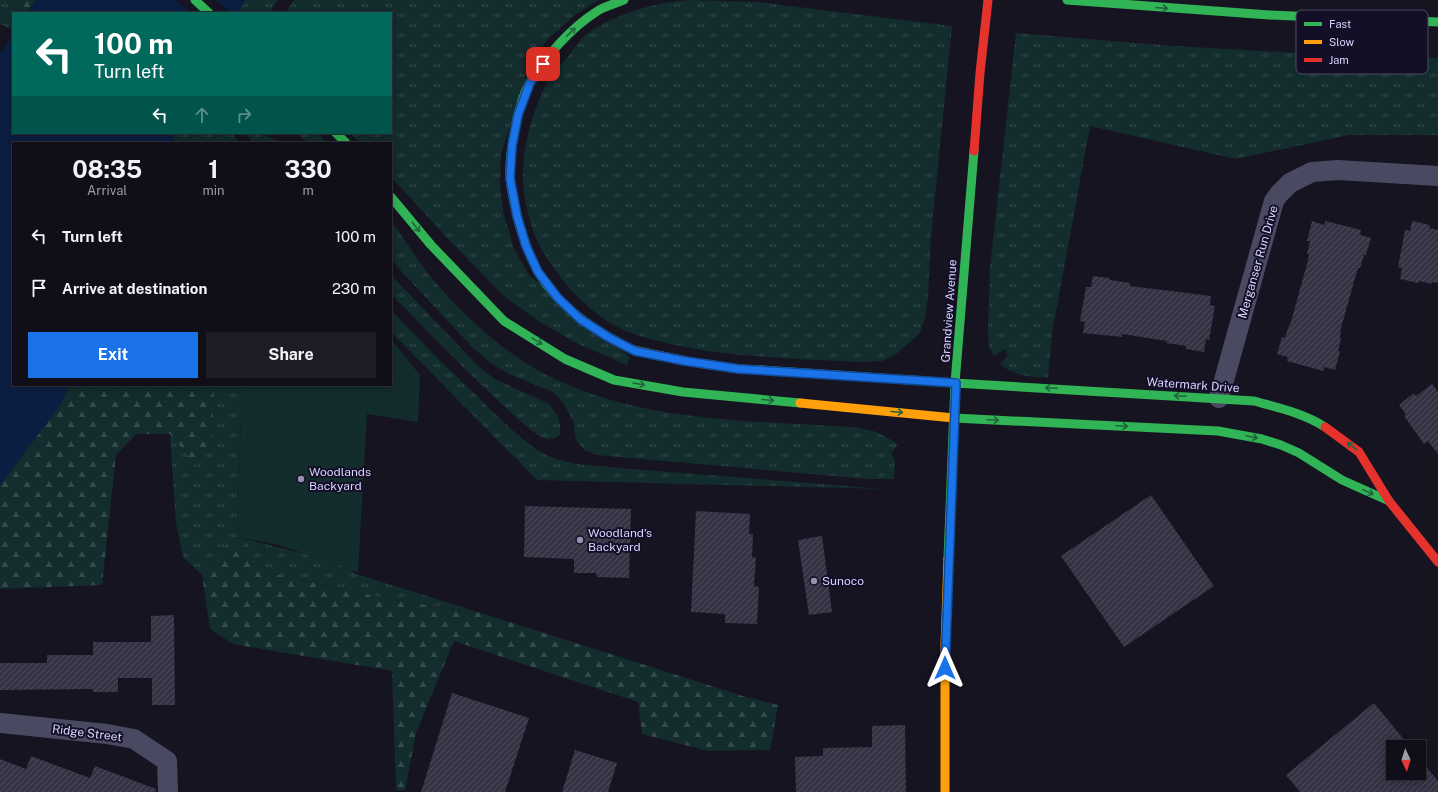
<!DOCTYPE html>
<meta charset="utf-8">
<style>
:root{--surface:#100f19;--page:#1e1d26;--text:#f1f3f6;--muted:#9c9ca2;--line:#302f38;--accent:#1a73e8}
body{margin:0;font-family:"Public Sans",sans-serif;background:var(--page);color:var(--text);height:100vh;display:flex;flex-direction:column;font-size:15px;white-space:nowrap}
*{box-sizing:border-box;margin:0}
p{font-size:13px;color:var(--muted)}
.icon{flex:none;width:22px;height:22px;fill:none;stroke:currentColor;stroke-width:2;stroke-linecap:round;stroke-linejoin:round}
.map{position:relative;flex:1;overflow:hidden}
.details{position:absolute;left:12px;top:142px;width:380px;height:244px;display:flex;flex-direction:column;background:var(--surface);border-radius:0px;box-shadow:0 2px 10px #0003,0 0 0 1px var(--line)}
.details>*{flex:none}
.top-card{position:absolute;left:12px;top:12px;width:380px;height:122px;border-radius:0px;box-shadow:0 2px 10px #0003,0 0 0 1px var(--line);background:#00695c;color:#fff;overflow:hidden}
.needle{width:26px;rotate:176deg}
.controls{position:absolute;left:1386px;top:740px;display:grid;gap:8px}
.controls a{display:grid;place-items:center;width:40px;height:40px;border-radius:0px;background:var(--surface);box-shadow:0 2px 10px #0003,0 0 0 1px var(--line);font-size:20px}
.pin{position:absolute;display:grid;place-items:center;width:34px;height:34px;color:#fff;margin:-17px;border-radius:8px;box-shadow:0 2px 6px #0006}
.me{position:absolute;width:44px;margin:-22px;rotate:0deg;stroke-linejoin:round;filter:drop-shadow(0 0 3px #0008)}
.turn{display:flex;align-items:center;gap:14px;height:84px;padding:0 16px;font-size:18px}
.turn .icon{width:52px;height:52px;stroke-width:2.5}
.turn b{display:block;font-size:28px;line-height:34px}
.lanes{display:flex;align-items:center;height:38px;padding:0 16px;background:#0003;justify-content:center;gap:20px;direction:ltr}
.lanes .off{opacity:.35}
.eta{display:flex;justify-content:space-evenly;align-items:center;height:68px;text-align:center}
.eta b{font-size:24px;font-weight:700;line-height:28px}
.primary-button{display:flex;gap:8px;margin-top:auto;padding:8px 16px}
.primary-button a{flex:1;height:46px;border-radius:0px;background:var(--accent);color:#fff;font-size:16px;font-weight:700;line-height:46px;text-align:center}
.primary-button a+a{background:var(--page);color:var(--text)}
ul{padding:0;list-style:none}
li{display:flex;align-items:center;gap:12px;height:52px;padding:0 16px}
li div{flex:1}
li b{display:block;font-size:15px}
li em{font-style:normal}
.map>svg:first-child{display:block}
.grass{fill:url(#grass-tufts)}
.forest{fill:url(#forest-firs)}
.pitch{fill:#132c2d}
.water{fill:#0b1e41}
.pier{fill:#161421}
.building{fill:url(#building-hatch)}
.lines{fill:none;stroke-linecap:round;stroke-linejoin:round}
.street{stroke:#4a4962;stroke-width:20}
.fast{stroke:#30b455;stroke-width:9}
.slow{stroke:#ff9f0a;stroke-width:9}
.jam{stroke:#e5322d;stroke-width:9}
.oneway{stroke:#22623e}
.route-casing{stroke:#114b97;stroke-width:10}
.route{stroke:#1a73e8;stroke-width:7}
.poi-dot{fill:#9591b1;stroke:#130f26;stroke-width:1.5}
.labels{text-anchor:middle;stroke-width:4;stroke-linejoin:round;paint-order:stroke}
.street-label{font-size:12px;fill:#d9d4ff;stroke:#130f26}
.poi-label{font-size:12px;fill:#d9d4ff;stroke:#130f26;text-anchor:start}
.key{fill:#130f26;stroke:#4e4a67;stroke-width:1}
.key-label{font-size:11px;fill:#d9d4ff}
</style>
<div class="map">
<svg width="1438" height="792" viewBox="0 0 1438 792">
<defs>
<pattern id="grass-tufts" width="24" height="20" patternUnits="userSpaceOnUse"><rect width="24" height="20" fill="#132c2d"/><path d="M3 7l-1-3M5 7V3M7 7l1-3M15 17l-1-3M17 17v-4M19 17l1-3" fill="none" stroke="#354a4c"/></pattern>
<pattern id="forest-firs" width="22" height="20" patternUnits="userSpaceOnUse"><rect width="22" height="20" fill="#132c2d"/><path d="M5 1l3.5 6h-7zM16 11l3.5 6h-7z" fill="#354a4c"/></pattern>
<pattern id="building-hatch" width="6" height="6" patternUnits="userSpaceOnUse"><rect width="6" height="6" fill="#343243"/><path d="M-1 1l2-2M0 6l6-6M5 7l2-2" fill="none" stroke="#514f5f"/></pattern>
</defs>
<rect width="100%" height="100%" fill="#161421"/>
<path class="grass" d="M0 0H14L12 6 16 13H13V30L0 24Z
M245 0H278L269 13H238Z
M294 0H599L575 15 547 40 531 62 501 154 500 184 503 212 514 249 529 275 630 357 627 365 576 343 537 320 504 296 451 242 391 177V143H360L350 133H391V13H285Z
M691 0 757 2 952 26 931 237 928 297 925 317 920 333 895 355 882 361 861 362C792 358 721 358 654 340 640 336 626 332 614 325 595 315 572 293 559 275 554 269 549 262 545 255 532 235 523 201 523 177 522 147 534 106 549 79 553 72 560 66 565 60 572 52 579 40 588 33 617 13 656 2 691 0Z
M1016 33 1175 46 1336 55 1438 58V135H1349L1236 159 1090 126 1052 334 1048 378C1028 376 1016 377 1000 364L1008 355 1004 349 994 357 989 346 988 335 990 267Z
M175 133H232L239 143H172Z
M245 133H260L283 143H253Z
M295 133H318L327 143H309Z
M391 220C397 228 402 237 408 245 421 265 435 283 451 300 477 327 510 356 543 373 638 423 748 420 851 427 873 430 881 432 898 445L891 453 895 462 894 479H867L597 455 584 450 576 440 573 421 564 404 553 392 509 374 492 364 472 347 401 271 391 258Z
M391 275 479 367 495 379 549 404 557 415 560 424V434C556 438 551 441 544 438 533 434 513 414 504 406 465 370 428 332 391 294Z
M391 310C420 341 450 371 481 400 501 419 528 449 554 458 571 465 591 465 608 467L883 489 537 480 391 332Z
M214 385H242L237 537 354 566 353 573 478 612 398 601 270 573 246 548H223L202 575 183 557 176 523 170 434 197 465 212 447Z"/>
<path class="forest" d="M14 0H36L27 13H16L12 6Z
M69 385H214L212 447 197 466 170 434H136L116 455 102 585 0 589V485L61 404Z
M237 537 246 548 270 573 398 601 478 612 746 697 778 705 770 750 708 751 642 734 638 702 454 641 416 733 405 790H396L392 671 233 644 210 629 202 575 223 548Z"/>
<path class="pitch" d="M391 339 420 375 418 422 367 414 358 572 279 545 237 537 242 385H391Z"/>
<path class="water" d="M36 0H245L238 13H27Z
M13 34V133H175L172 143H13V385H69L61 404 0 485V54Z"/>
<path class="pier" d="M176 0H216L230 13H191Z"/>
<path class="building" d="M1312 221 1324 225 1326 221 1361 230 1360 235 1371 238 1366 255H1364L1360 268H1358L1355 278 1341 328 1340 338H1341L1338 351H1340L1335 370 1324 367 1323 371 1287 361 1288 357 1277 354 1282 337 1285 338 1289 325H1290L1307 264 1309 254H1307L1310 241H1307Z
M1412 221 1430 225 1429 228 1438 230V283L1432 282V284L1419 281 1418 283 1400 279 1402 268 1398 267 1405 230 1410 231Z
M1093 276 1109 278 1110 280 1130 283V286L1211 296 1210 305 1215 306 1209 340 1206 339 1204 352 1186 349V346L1166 343 1167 341 1122 334V337L1083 333 1085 322 1080 321 1086 287H1091Z
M1432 384 1438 392V454L1428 441 1424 444 1404 416 1406 414 1399 405 1414 393 1416 396Z
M1151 495 1214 586 1124 647 1061 556Z
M525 506 631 509 629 578 597 577 596 573H574V559L524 557Z
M696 511 750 514 749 534H753L752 557 756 558 754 586 759 587 757 624 725 623V614L691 612Z
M822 536 832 612 809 615 798 540Z
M174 615 175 705H152V678H118V692H93V689L0 690V663H47V655H93V642H151V616Z
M452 693 529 718 505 792H421Z
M1374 703 1410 747H1393V773H1419V758L1438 781V792H1300L1286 775Z
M905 725 906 792H796L795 757 823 756V748L872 747V726Z
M575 750 617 763 608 792H562Z
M31 756 90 778 95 766 156 789V792H0V759L26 769Z"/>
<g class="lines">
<path class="street" d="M1219 398 1274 201 1279 194 1290 183 1312 172 1338 170 1438 176
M0 723 107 734 134 739 167 761 168 792"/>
<path class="fast" d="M195 0 209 13
M624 0C615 4 604 6 596 12 571 28 546 56 530 82 518 104 509 151 510 176 511 192 516 212 520 227 525 242 530 258 538 272 560 309 596 331 633 350
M1067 0 1269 15 1438 22
M336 133 346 143
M391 197 431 245 504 321 565 359 614 380 683 392 800 403
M761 370 955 383
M955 383 1254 401C1279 408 1303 413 1325 427
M954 418 1218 431 1262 439 1281 445 1299 453 1342 480 1389 501
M948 559 955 383 974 151"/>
<path class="slow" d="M633 350 685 361 739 369 761 370
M800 403 954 418
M945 792V645L948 559"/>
<path class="jam" d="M974 151 980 73 988 0
M1325 427 1359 452 1389 501 1438 562"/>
</g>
<defs><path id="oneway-shaft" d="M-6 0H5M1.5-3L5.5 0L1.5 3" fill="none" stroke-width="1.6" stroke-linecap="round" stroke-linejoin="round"/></defs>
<g class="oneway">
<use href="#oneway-shaft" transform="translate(1162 8) rotate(5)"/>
<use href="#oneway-shaft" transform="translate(571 32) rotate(-44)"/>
<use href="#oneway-shaft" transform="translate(416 227) rotate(51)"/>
<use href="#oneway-shaft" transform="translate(537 341) rotate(32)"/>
<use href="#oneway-shaft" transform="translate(639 384) rotate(10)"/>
<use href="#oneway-shaft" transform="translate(1051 388) rotate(-177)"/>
<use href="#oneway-shaft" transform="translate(1180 396) rotate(-177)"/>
<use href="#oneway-shaft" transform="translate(768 400) rotate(5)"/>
<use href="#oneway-shaft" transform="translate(897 412) rotate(5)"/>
<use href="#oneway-shaft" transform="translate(993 420) rotate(3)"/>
<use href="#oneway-shaft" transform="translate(1122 426) rotate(3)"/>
<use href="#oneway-shaft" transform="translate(1252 437) rotate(12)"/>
<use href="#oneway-shaft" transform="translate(1352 446) rotate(-142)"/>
<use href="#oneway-shaft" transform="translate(1368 492) rotate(24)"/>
</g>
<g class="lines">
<g class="route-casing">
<path id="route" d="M543 64 530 83 518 115 512 146 510 178 517 216 526 246 538 272 558 298 580 319 608 337 635 351 685 361 739 369 956 383 945 668"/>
</g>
<use href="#route" class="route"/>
</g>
<g class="poi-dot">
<circle cx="301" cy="479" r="4"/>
<circle cx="580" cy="540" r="4"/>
<circle cx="814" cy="581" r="4"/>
</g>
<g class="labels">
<g class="street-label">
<text transform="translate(1258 262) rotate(-74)" y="4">Merganser Run Drive</text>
<text transform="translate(949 311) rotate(-86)" y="4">Grandview Avenue</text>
<text transform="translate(1193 385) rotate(4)" y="4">Watermark Drive</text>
<text transform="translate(87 733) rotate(7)" y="4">Ridge Street</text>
</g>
<g class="poi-label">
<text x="309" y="476">Woodlands<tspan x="309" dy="14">Backyard</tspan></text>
<text x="588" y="537">Woodland’s<tspan x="588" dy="14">Backyard</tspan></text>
<text x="822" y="585">Sunoco</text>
</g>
</g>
<rect x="1296" y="10" width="132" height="64" rx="6" class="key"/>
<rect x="1304" y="22" width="18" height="4" fill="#30b455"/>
<rect x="1304" y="40" width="18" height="4" fill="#ff9f0a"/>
<rect x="1304" y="58" width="18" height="4" fill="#e5322d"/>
<g class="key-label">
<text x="1329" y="28">Fast</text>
<text x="1329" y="46">Slow</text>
<text x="1329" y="64">Jam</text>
</g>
</svg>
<div class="controls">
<a><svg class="needle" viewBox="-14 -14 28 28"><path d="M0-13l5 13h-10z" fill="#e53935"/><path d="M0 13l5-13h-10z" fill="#9c9ca2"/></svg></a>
</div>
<div class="pin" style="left:543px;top:64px;background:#d93025"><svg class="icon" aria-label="arrive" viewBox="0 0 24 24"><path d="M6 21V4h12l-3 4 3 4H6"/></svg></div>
<svg class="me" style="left:945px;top:668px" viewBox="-20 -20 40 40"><path d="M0-17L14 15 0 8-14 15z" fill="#1a73e8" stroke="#fff" stroke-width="4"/></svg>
<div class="top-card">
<div class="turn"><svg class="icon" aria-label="left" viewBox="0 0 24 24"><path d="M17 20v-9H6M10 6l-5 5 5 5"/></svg><div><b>100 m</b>Turn left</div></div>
<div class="lanes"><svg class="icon" aria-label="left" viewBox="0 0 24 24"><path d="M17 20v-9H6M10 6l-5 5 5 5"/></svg><svg class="icon off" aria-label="ahead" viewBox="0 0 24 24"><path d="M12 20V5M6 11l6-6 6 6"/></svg><svg class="icon off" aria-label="right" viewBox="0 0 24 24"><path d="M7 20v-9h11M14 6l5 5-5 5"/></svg></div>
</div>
<section class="details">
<div class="eta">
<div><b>08:35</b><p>Arrival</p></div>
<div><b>1</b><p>min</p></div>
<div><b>330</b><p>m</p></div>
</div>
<ul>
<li><svg class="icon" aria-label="left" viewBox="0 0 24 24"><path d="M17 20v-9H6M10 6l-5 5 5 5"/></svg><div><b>Turn left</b></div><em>100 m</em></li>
<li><svg class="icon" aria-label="arrive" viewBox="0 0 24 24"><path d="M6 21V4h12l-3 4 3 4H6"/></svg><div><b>Arrive at destination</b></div><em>230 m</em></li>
</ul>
<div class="primary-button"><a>Exit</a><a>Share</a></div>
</section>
</div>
